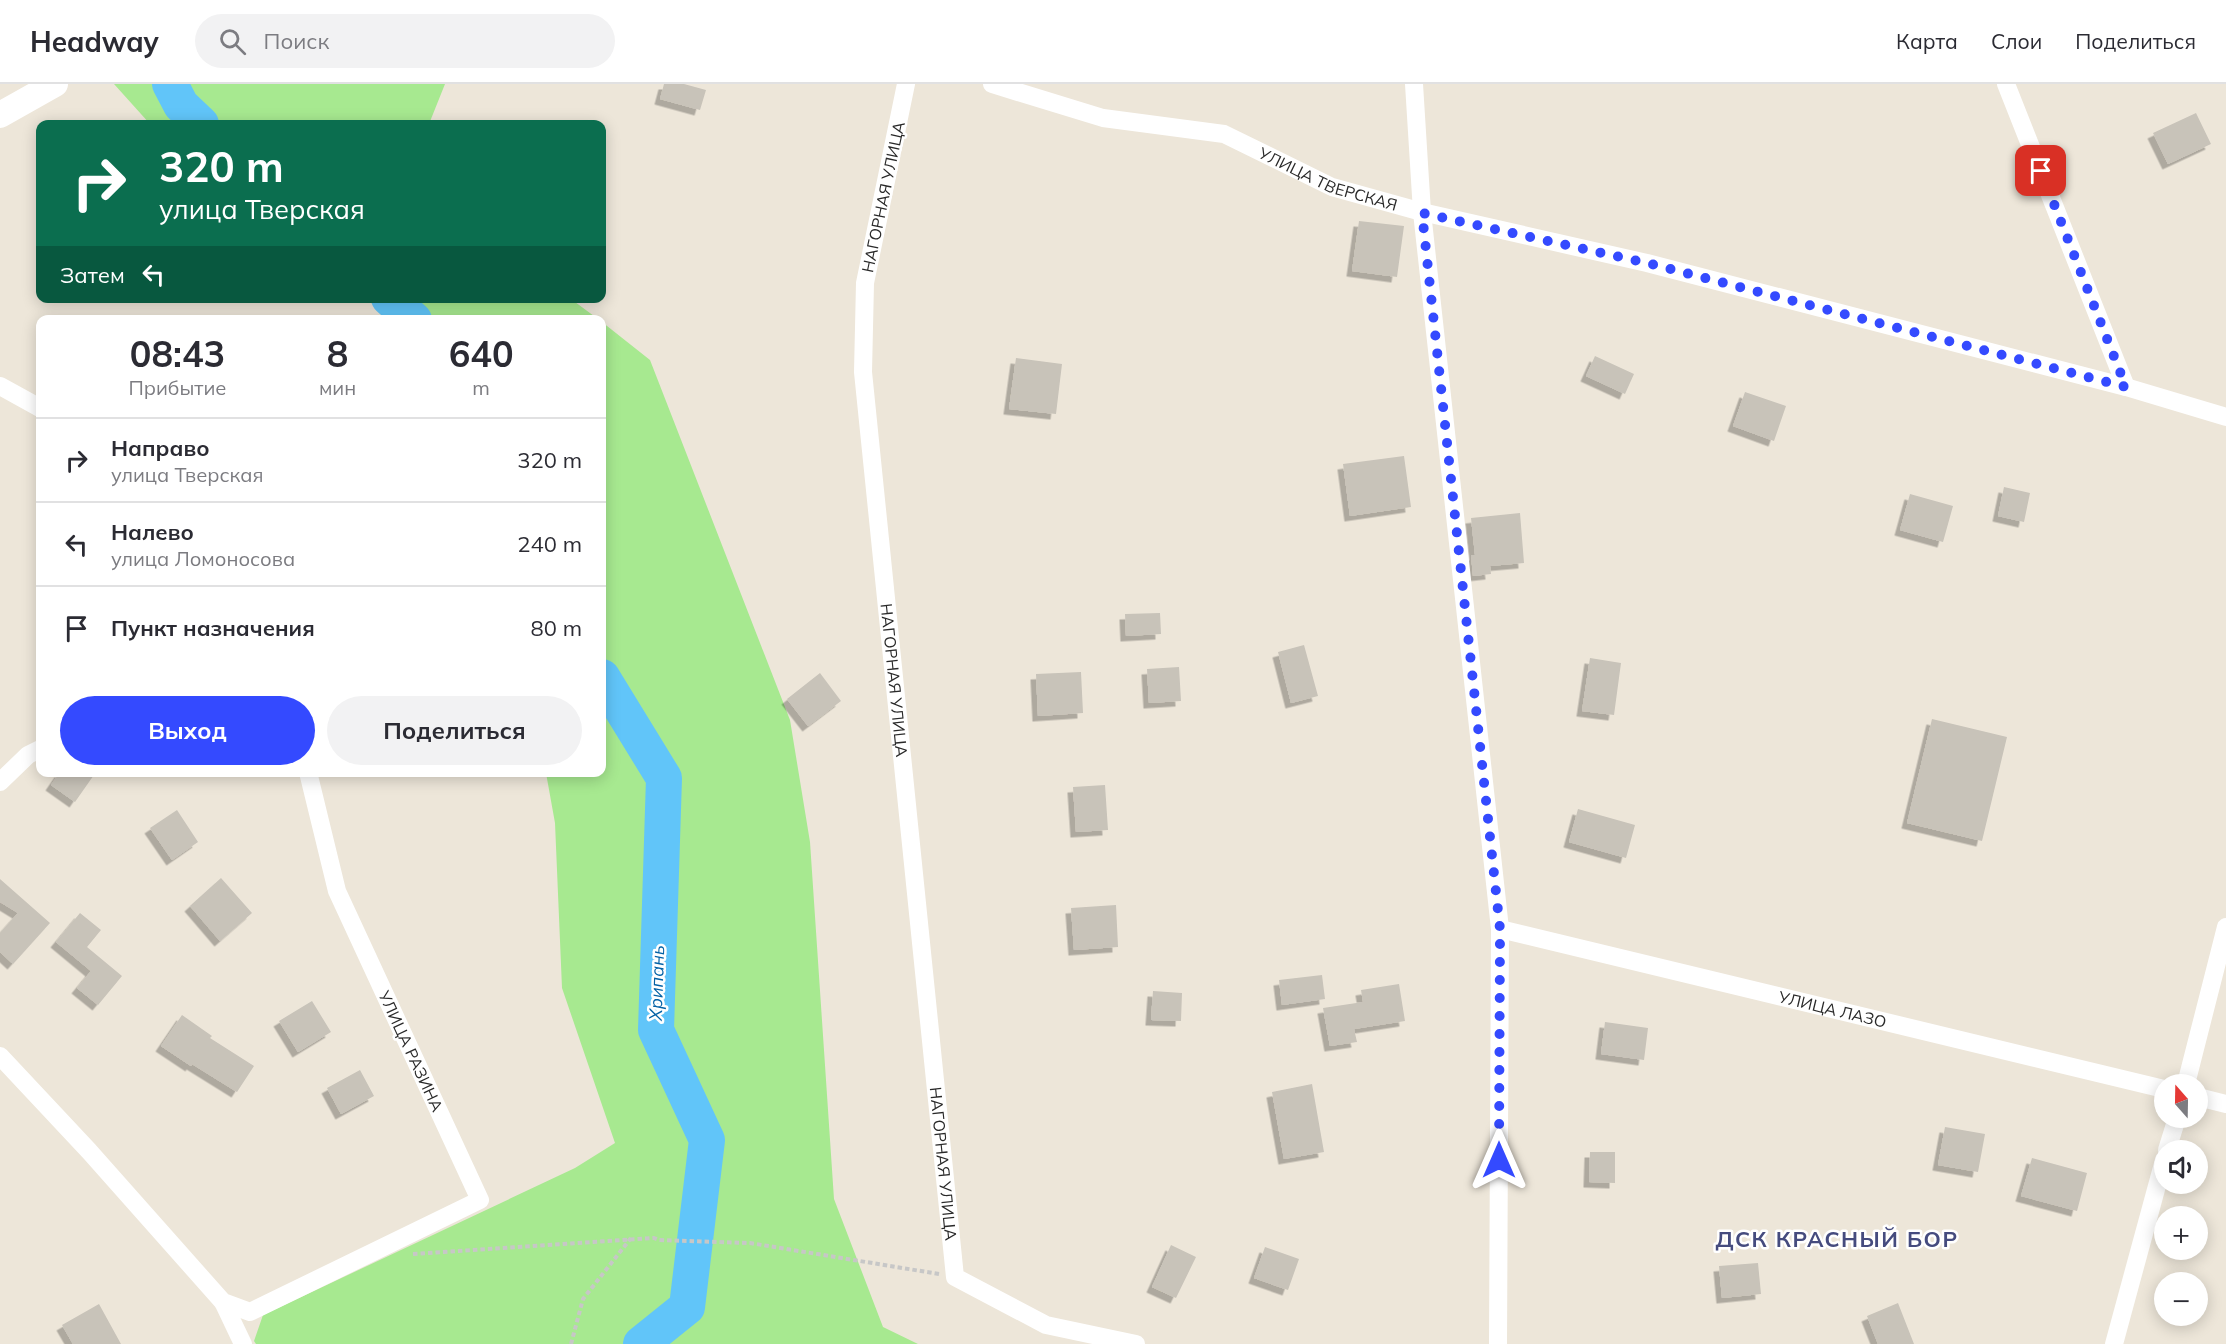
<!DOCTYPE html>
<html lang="ru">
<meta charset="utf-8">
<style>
:root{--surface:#fff;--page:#f2f2f3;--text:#2b2b33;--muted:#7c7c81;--line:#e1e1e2;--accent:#344aff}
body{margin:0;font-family:Mulish,sans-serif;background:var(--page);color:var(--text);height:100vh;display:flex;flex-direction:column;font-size:22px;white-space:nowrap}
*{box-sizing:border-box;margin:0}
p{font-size:20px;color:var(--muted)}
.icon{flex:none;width:33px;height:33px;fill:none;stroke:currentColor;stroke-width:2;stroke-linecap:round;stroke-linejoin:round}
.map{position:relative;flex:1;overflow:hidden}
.drawer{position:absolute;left:36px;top:231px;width:570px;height:462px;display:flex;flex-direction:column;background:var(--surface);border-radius:12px;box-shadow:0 3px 15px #0003}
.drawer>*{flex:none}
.top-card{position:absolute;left:36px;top:36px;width:570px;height:183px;border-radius:12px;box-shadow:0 3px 15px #0003;background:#0b6e4f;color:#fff;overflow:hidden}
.needle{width:39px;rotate:340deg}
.tools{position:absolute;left:2154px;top:990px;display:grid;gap:12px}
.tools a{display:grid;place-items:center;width:54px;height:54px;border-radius:50%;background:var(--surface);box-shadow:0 3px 15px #0003;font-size:30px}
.pin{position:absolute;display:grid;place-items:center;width:51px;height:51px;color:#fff;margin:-26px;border-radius:12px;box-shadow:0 3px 9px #0006}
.me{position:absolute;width:66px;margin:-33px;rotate:0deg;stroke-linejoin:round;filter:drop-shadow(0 0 4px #0008)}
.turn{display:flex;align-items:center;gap:21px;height:126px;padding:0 24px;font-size:27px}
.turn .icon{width:78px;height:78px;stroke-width:2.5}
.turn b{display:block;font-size:42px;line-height:51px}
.then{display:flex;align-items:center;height:57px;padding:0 24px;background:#0003;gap:12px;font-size:22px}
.eta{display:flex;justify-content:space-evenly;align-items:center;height:102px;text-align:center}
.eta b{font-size:36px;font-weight:700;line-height:42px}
.cta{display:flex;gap:12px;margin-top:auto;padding:12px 24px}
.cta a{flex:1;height:69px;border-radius:36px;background:var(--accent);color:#fff;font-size:24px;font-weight:700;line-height:69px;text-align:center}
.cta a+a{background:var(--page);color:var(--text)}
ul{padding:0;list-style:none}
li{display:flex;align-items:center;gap:18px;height:84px;padding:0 24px;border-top:2px solid var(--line)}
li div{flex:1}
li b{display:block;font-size:22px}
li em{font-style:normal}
header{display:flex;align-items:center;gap:36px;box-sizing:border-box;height:84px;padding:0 30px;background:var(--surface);border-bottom:2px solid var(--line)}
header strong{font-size:28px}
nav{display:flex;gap:33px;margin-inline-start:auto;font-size:21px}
.search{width:420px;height:54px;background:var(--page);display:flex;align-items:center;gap:15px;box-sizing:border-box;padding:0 21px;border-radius:33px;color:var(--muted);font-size:22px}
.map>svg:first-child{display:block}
.green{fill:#a7e990}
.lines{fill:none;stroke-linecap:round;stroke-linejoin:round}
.river{stroke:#61c5f9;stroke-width:36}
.building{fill:#c8c3b9;filter:url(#shadow)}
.path{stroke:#c7c7c7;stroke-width:4;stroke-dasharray:4.5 3;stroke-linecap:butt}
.minor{stroke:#fff;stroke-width:18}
.secondary{stroke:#fff;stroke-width:26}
.route{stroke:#344aff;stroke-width:10;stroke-dasharray:0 18}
.labels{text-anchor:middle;stroke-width:5;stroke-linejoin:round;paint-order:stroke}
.street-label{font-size:16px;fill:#292929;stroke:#fff}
.water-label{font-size:18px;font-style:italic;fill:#0160a5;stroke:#fff}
.district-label{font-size:22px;font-weight:bold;letter-spacing:1.5px;fill:#454b7e;stroke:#fff}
</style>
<header>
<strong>Headway</strong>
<div class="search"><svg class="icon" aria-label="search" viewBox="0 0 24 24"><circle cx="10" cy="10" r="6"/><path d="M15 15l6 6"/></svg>Поиск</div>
<nav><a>Карта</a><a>Слои</a><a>Поделиться</a></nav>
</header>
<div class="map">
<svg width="2226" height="1260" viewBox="0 0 2226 1260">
<defs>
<filter id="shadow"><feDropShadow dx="-5.5" dy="5.5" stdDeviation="0" flood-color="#0004"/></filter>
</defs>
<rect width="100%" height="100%" fill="#ede6d9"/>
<path class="green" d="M114 0H445L429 40H150Z
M368 215H571L598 235H385Z
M602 238 650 276 790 636 810 758 834 1115 883 1243 918 1260H256L254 1257 263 1231 575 1084 615 1059 562 904 555 739 546 689 602 688Z"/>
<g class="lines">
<path class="river" d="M170 0 181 21 201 40
M389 214 414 236
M602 593 664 694 656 946 707 1056 687 1223 641 1260"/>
</g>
<path class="building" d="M664 0H684L706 6 700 26 660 15Z
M2196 29 2211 60 2168 80 2153 49Z
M1359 137 1404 142 1397 193 1352 187Z
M1595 272 1634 290 1625 310 1586 292Z
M1016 274 1062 280 1056 330 1009 325Z
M1745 308 1786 322 1774 357 1733 342Z
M1404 372 1411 423 1350 432 1343 380Z
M2004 403 2030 409 2024 438 1998 432Z
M1910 410 1953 422 1943 458 1900 446Z
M1520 429 1524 479 1490 482 1491 490 1473 492 1471 471H1475L1471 434Z
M1160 529 1161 550 1126 552 1125 530Z
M1304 561 1318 612 1291 619 1278 568Z
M1590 574 1621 579 1614 631 1582 627Z
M1179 583 1181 617 1149 619 1147 585Z
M1081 588 1083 629 1038 632 1036 590Z
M820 589 841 617 808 642 787 615Z
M1932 635 2007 653 1982 757 1907 739Z
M60 688H96L75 718 51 701Z
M1105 701 1108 746 1076 748 1073 703Z
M1578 725 1635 741 1626 774 1569 758Z
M177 726 198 758 172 776 150 744Z
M221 794 252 829 220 857 190 822Z
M0 795 50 839 13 880 0 868V849L18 829 0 818Z
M1116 821 1118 863 1074 866 1071 824Z
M80 829 101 846 87 863 122 892 98 921 77 904 91 887 56 858Z
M1322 891 1325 915 1282 921 1279 896Z
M1399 900 1405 937 1354 945 1357 958 1330 962 1323 924 1363 918 1361 906Z
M1153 907 1182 909 1181 937 1151 936Z
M312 917 331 948 298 968 279 937Z
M182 931 212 952 210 954 254 982 237 1008 192 980 191 982 161 962Z
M1605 938 1648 944 1644 976 1601 970Z
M360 986 374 1012 341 1030 327 1004Z
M1312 1000 1324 1068 1284 1075 1272 1008Z
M1945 1043 1985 1050 1978 1088 1938 1081Z
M1590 1068H1615V1099L1589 1098Z
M2032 1074 2087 1089 2077 1127 2021 1112Z
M1171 1161 1196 1173 1176 1214 1152 1203Z
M1265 1163 1299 1175 1288 1206 1254 1194Z
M1758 1179 1761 1210 1722 1214 1719 1182Z
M1898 1219 1914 1260H1878L1867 1232Z
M99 1220 121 1260H73L62 1241Z"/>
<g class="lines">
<path class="path" d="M413 1170 654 1154 659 1156 750 1159 939 1190
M571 1260 583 1215 631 1154"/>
<g class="minor">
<path id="s1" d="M906 0 865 199 863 288 955 1193 1046 1241 1136 1260"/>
<path id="s2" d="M992 0 1103 34 1224 50 1332 103 1422 128 1647 179 2126 303 2226 333"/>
<path d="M1414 0 1422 128 1500 845 1498 1260"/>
<path d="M2006 0 2126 303"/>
<path d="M0 302 40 324"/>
<path d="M0 698 28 671 40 665"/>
<path id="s3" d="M1500 845 2164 1005"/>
<path d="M0 972 89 1067 223 1218 250 1228 480 1116 337 807 308 688"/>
<path d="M2186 1000 2226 843"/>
<path d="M2198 1013 2226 1020"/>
<path d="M2167 1066 2177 1034"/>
<path d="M223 1218 243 1260"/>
<path d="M2114 1260 2164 1076"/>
</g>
<path class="secondary" d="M0 31 55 0"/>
</g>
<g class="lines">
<path class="route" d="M1499 1076 1500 845 1422 129 1647 179 2126 303 2041 87"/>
</g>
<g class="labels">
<g class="street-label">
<text dy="6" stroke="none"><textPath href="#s2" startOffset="352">УЛИЦА ТВЕРСКАЯ</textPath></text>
<text transform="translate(883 113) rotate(-78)" y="6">НАГОРНАЯ УЛИЦА</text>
<text dy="6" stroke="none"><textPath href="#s1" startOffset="602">НАГОРНАЯ УЛИЦА</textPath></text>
<text dy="6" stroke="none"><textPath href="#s3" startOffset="342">УЛИЦА ЛАЗО</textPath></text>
<text transform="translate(411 967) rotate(65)" y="6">УЛИЦА РАЗИНА</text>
<text dy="6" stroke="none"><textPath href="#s1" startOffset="1088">НАГОРНАЯ УЛИЦА</textPath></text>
</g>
<g class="water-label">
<text transform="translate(657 899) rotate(-88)" y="6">Хрипань</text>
</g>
<g class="district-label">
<text x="1837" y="1163">ДСК КРАСНЫЙ БОР</text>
</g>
</g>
</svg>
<div class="tools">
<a><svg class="needle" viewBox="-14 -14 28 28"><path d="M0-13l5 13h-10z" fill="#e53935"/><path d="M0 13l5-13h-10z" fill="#7c7c81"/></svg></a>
<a><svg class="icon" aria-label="sound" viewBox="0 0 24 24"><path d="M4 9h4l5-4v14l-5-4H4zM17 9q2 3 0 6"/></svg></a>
<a>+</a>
<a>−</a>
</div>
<div class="pin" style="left:2041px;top:87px;background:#d93025"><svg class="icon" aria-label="arrive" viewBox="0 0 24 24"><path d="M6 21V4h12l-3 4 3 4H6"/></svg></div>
<svg class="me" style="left:1499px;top:1076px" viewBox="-20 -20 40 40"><path d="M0-17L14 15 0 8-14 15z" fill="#344aff" stroke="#fff" stroke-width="4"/></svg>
<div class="top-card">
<div class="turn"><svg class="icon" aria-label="right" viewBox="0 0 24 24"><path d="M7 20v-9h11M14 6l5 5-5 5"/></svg><div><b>320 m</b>улица Тверская</div></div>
<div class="then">Затем<svg class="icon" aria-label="left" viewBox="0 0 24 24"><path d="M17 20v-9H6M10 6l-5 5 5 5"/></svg></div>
</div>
<section class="drawer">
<div class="eta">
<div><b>08:43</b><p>Прибытие</p></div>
<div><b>8</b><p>мин</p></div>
<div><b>640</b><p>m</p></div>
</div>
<ul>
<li><svg class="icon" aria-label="right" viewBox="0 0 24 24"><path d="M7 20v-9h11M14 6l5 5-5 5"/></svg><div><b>Направо</b><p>улица Тверская</p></div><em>320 m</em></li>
<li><svg class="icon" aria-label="left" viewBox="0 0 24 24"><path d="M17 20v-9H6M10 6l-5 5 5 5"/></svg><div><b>Налево</b><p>улица Ломоносова</p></div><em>240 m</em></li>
<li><svg class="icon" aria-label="arrive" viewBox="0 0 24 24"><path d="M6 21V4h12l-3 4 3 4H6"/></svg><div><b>Пункт назначения</b></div><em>80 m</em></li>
</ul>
<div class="cta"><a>Выход</a><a>Поделиться</a></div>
</section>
</div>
